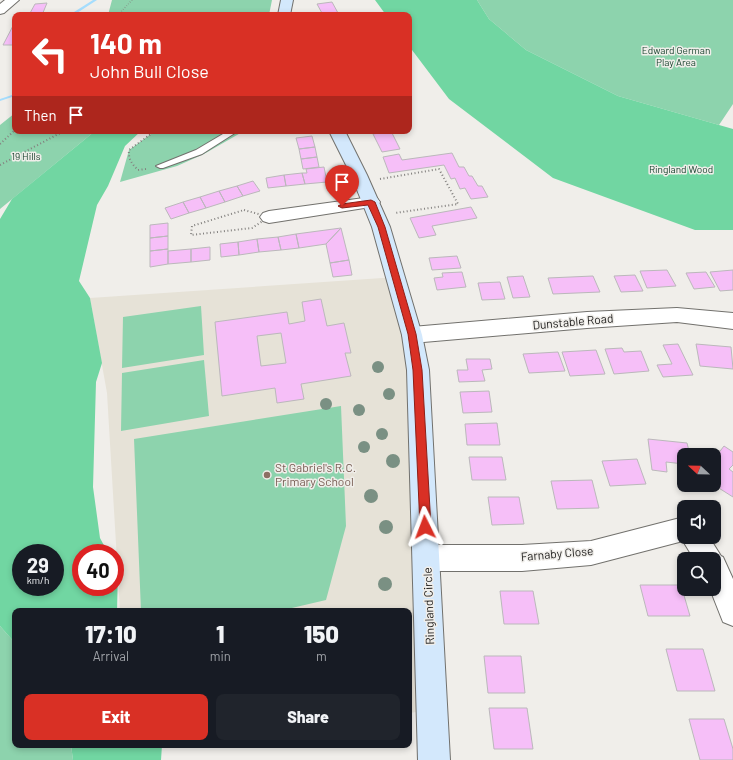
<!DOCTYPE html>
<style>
:root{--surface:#171b24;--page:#20242c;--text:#f1f3f6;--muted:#9ea1a6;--accent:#d93025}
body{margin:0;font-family:Barlow,sans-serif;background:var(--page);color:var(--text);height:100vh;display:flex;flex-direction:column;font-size:15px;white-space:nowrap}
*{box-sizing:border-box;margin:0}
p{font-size:13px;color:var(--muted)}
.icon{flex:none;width:22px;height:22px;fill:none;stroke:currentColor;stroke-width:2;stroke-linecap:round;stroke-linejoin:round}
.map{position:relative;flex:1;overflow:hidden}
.details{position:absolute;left:12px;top:608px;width:400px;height:140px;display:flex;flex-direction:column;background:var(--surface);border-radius:8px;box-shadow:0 2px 6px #0003}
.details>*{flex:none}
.top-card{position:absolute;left:12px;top:12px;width:400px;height:122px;border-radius:8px;box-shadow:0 2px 6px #0003;background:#d93025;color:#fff;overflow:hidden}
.needle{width:26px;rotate:292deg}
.controls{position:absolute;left:677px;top:448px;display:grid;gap:8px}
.controls a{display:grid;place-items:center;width:44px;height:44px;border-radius:8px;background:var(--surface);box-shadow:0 2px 6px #0003;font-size:20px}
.speed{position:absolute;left:12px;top:544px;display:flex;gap:8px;font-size:20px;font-weight:700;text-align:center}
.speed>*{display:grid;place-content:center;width:52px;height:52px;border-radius:50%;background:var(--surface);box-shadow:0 2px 6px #0003;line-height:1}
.speed small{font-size:10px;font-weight:400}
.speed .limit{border:6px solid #d22;background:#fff;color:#111}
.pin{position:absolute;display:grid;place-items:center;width:34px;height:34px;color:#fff;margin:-41px -17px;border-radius:50% 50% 50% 0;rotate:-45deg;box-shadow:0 0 4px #0007}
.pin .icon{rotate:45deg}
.me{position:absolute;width:44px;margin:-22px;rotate:357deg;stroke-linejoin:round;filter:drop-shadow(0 0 3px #0008)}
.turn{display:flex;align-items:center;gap:14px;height:84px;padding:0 12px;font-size:18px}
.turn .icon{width:52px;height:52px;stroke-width:2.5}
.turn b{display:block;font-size:28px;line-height:34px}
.then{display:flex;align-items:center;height:38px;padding:0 12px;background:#0003;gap:8px;font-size:15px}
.eta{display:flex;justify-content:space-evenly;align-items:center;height:68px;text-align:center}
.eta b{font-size:24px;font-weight:800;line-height:28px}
.button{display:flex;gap:8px;margin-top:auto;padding:8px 12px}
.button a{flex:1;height:46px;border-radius:8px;background:var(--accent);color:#fff;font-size:16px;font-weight:800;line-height:46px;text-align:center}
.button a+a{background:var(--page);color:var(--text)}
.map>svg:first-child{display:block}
.built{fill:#e6e2d7}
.green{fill:#8dd3ad}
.forest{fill:#71d6a2;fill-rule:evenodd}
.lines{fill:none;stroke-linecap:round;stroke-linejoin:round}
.stream{fill:#a5ddfd;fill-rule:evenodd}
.building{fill:#f6bff8;stroke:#bbb8bb;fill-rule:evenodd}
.lane-casing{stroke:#72716d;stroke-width:2}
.street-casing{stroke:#72716d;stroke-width:2}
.secondary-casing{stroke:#72716d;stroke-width:2}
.path-far1{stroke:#83817f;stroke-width:1.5;stroke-dasharray:0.5 2;stroke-linecap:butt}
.path{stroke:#83817f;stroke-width:2;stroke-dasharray:1 2.5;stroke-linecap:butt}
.lane{fill:#fff;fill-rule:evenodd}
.street{fill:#fff;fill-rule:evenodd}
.secondary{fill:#d3e8fc;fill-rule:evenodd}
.tree{fill:#7a9083}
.route{fill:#d93025;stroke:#8d1f18}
.education-dot{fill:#8d6e63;stroke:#f0eeea;stroke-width:1.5}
.labels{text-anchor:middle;stroke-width:3;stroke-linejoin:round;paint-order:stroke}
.far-park-label{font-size:10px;fill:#19442f;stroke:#f0eeea}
.street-label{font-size:12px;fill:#1f1e1d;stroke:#f0eeea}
.education-label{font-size:12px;fill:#785e54;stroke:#f0eeea;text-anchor:start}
</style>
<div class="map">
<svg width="733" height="760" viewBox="0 0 733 760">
<rect width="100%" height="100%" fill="#f0eeea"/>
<path class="built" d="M397 277 412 335 431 710 409 713V611H120L107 393 90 298Z"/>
<path class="green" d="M112 0H272L269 15H108Z
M477 0H733V104L719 125 618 96 526 50 489 19Z
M15 113V131H95L0 209V125Z
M155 131H244L204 154 177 166 120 182 129 150Z
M201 306 204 355 122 368 123 317Z
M204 360 209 416 121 431 122 373Z
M341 406 346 526 326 600 279 611H141L134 439Z
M0 626 15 643V745H71L73 760H0Z"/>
<path class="forest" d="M375 0H477L489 19 526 50 618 96 733 129V230H695L553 178 449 99 409 46V15H386Z
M95 131H141L125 146 108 186 97 205 79 281 90 298 102 363 96 382 93 487 100 538 108 553H81V587H115V565L118 570 117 611H15V643L0 626V219L12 199ZM21 553H55V587H21Z
M71 745H127L128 748 162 745 161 760H73Z"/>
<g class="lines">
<path class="stream" d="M93 0H97L77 13 79 15H75L74 14V12Z
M15 94V96L0 101V99Z"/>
</g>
<path class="building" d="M332 2 338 13 323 15 317 4Z
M47 3 42 15H29L35 4Z
M15 22V45H3Z
M391 131 400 149 382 152 373 134Z
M312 136 315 147 299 149 296 138Z
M315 147 317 157 301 159 299 149Z
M452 153 459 167H464L469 176H472L478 186H482L488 197 471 199 465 188 460 189 455 178 451 179 444 165 389 173 383 157 399 154 402 160Z
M317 157 319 167 303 169 301 159Z
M324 167 327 182 305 184 302 173H307L306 169Z
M302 173 305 184 286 186 284 175Z
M284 175 286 186 268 188 266 178Z
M253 181 260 191 243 196 237 186Z
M237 186 243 196 225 202 219 191Z
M219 191 225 202 206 208 200 197Z
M200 197 206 208 189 213 183 202Z
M183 202 189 213 171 219 165 208Z
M471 207 477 218 432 226 436 235 419 238 410 218Z
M168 223V236L150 238V225Z
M341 228 349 260 330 263 326 244Z
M341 228 326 244 299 248 296 234Z
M296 234 299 248 281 250 278 237Z
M168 236V249L150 251V238Z
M278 237 281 250 259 252 257 239Z
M257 239 259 252 239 255 238 242Z
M238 242 239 255 221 257 220 244Z
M210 247V260L191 262V249Z
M168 249V264L150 267V251Z
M191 249V262L168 264V251Z
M457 256 461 268 432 270 429 258Z
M349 260 352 275 333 277 330 263Z
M667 270 676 286 647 288 640 271Z
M733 270V290L720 291 710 272Z
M462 272 466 287 437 290 434 278 443 277 442 273Z
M706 272 715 287 694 289 686 273Z
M635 275 643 291 621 292 614 276Z
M523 276 530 297 513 298 507 277Z
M593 276 600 292 553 294 548 278Z
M500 282 505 299 482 300 478 283Z
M321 299 327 326 344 323 351 353H345L351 376 301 384 304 399 277 403 275 388 222 396 215 322 287 312 289 324 305 321 302 302ZM281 333 286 363 261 366 257 336Z
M678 344 693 375 663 377 657 365 672 364 663 345Z
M696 344 731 347 733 369 700 366Z
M622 348 624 352 641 351 649 371 614 374 605 349Z
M596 350 605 374 570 376 562 352Z
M558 352 565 371 529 373 523 354Z
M466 359H490L492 369 482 370 485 381 459 382 457 370H468Z
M489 391 492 412 463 413 460 392Z
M497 423 500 445H467L465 424Z
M648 439 687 443 690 455H684V464L666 462 667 472 652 470Z
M724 446 733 452V465L729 469 733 472V497L714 485V459Z
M469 457H502L506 480H472Z
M637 459 646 484 610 486 602 461Z
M592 480 599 508 557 509 551 481Z
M488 497H519L524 524 492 525Z
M640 585H681L690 616H648Z
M500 591H533L539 624H504Z
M666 649H703L715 691H677Z
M484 656H521L525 693H488Z
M489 708H527L533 749H494Z
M689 719H724L733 749V760H700Z"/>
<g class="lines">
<g class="lane-casing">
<path id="lane" d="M228 131H238L202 154 163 168H160L156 166 196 150Z"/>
</g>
<g class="street-casing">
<path id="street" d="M5 0H19L4 13 0 14V4Z
M371 197 377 198 380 202 377 206 269 223 263 221 260 217 263 213 269 211Z
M677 308 733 313V329L677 322 587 328 412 343 405 341 402 335 405 329 412 327 587 312Z
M684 517V537H709L721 556 723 557 733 579V626L723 622 710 589H714V559H694L683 541 591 565 522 571H427L418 567 414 558 418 549 427 545H522L591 541Z"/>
</g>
<g class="secondary-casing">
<path id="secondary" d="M281 0H293L290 15H278Z
M329 131H345L367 175 390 227 422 335 429 370 450 760H418L407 370 402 335 372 227 351 175Z"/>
</g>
<path class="path-far1" d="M118 15 132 0"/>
<path class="path" d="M0 144 15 130
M0 165 64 131
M146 169 138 170C132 164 128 159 129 150L155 131
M380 179 439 169 458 204 395 213
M244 210 269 217 252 228 191 235 192 226Z"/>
<use href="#lane" class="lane"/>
<use href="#street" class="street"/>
<use href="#secondary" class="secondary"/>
</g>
<g class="tree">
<circle cx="378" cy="367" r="6"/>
<circle cx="389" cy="394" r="6"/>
<circle cx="326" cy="404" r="6"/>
<circle cx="359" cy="410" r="6"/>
<circle cx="382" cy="434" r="6"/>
<circle cx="364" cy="447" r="6"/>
<circle cx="393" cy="461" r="7"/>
<circle cx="371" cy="496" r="7"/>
<circle cx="386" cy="527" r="7"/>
<circle cx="385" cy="584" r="7"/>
</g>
<path class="route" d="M371 200 375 202 385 227 416 334 422 370 431 527 429 530 425 532 422 530 420 527 413 370 408 334 378 227 368 205 342 208 338 206 342 204Z"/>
<circle class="education-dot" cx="267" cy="475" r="4"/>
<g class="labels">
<g class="far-park-label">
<text x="676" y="54">Edward German<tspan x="676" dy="12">Play Area</tspan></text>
<text x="26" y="160">19 Hills</text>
<text x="681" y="173">Ringland Wood</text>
</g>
<g class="street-label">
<text transform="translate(573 322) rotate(-5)" y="4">Dunstable Road</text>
<text transform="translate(557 554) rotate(-5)" y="4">Farnaby Close</text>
<text transform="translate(429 606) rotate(-92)" y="4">Ringland Circle</text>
</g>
<g class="education-label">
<text x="275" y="472">St Gabriel's R.C.<tspan x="275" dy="14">Primary School</tspan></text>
</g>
</g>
</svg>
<div class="controls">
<a><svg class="needle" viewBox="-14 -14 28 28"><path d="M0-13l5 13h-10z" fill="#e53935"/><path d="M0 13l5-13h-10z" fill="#9ea1a6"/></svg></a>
<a><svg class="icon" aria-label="sound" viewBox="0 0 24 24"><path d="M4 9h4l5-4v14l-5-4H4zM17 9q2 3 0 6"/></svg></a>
<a><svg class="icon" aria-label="search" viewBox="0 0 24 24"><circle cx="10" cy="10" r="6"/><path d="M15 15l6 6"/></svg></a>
</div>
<div class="speed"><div>29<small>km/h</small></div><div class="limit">40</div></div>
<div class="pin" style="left:342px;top:206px;background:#d93025"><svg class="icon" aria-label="arrive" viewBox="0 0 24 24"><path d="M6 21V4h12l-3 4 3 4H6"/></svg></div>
<svg class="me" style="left:425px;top:527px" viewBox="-20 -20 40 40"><path d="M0-17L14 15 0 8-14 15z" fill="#d93025" stroke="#fff" stroke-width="4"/></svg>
<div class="top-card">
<div class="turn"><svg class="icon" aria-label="left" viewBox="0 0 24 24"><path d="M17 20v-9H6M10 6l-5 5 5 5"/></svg><div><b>140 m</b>John Bull Close</div></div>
<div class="then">Then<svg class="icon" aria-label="arrive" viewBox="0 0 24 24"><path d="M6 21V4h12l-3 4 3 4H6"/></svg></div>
</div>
<section class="details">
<div class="eta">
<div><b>17:10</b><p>Arrival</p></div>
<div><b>1</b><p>min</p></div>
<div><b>150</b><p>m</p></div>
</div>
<div class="button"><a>Exit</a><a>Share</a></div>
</section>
</div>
